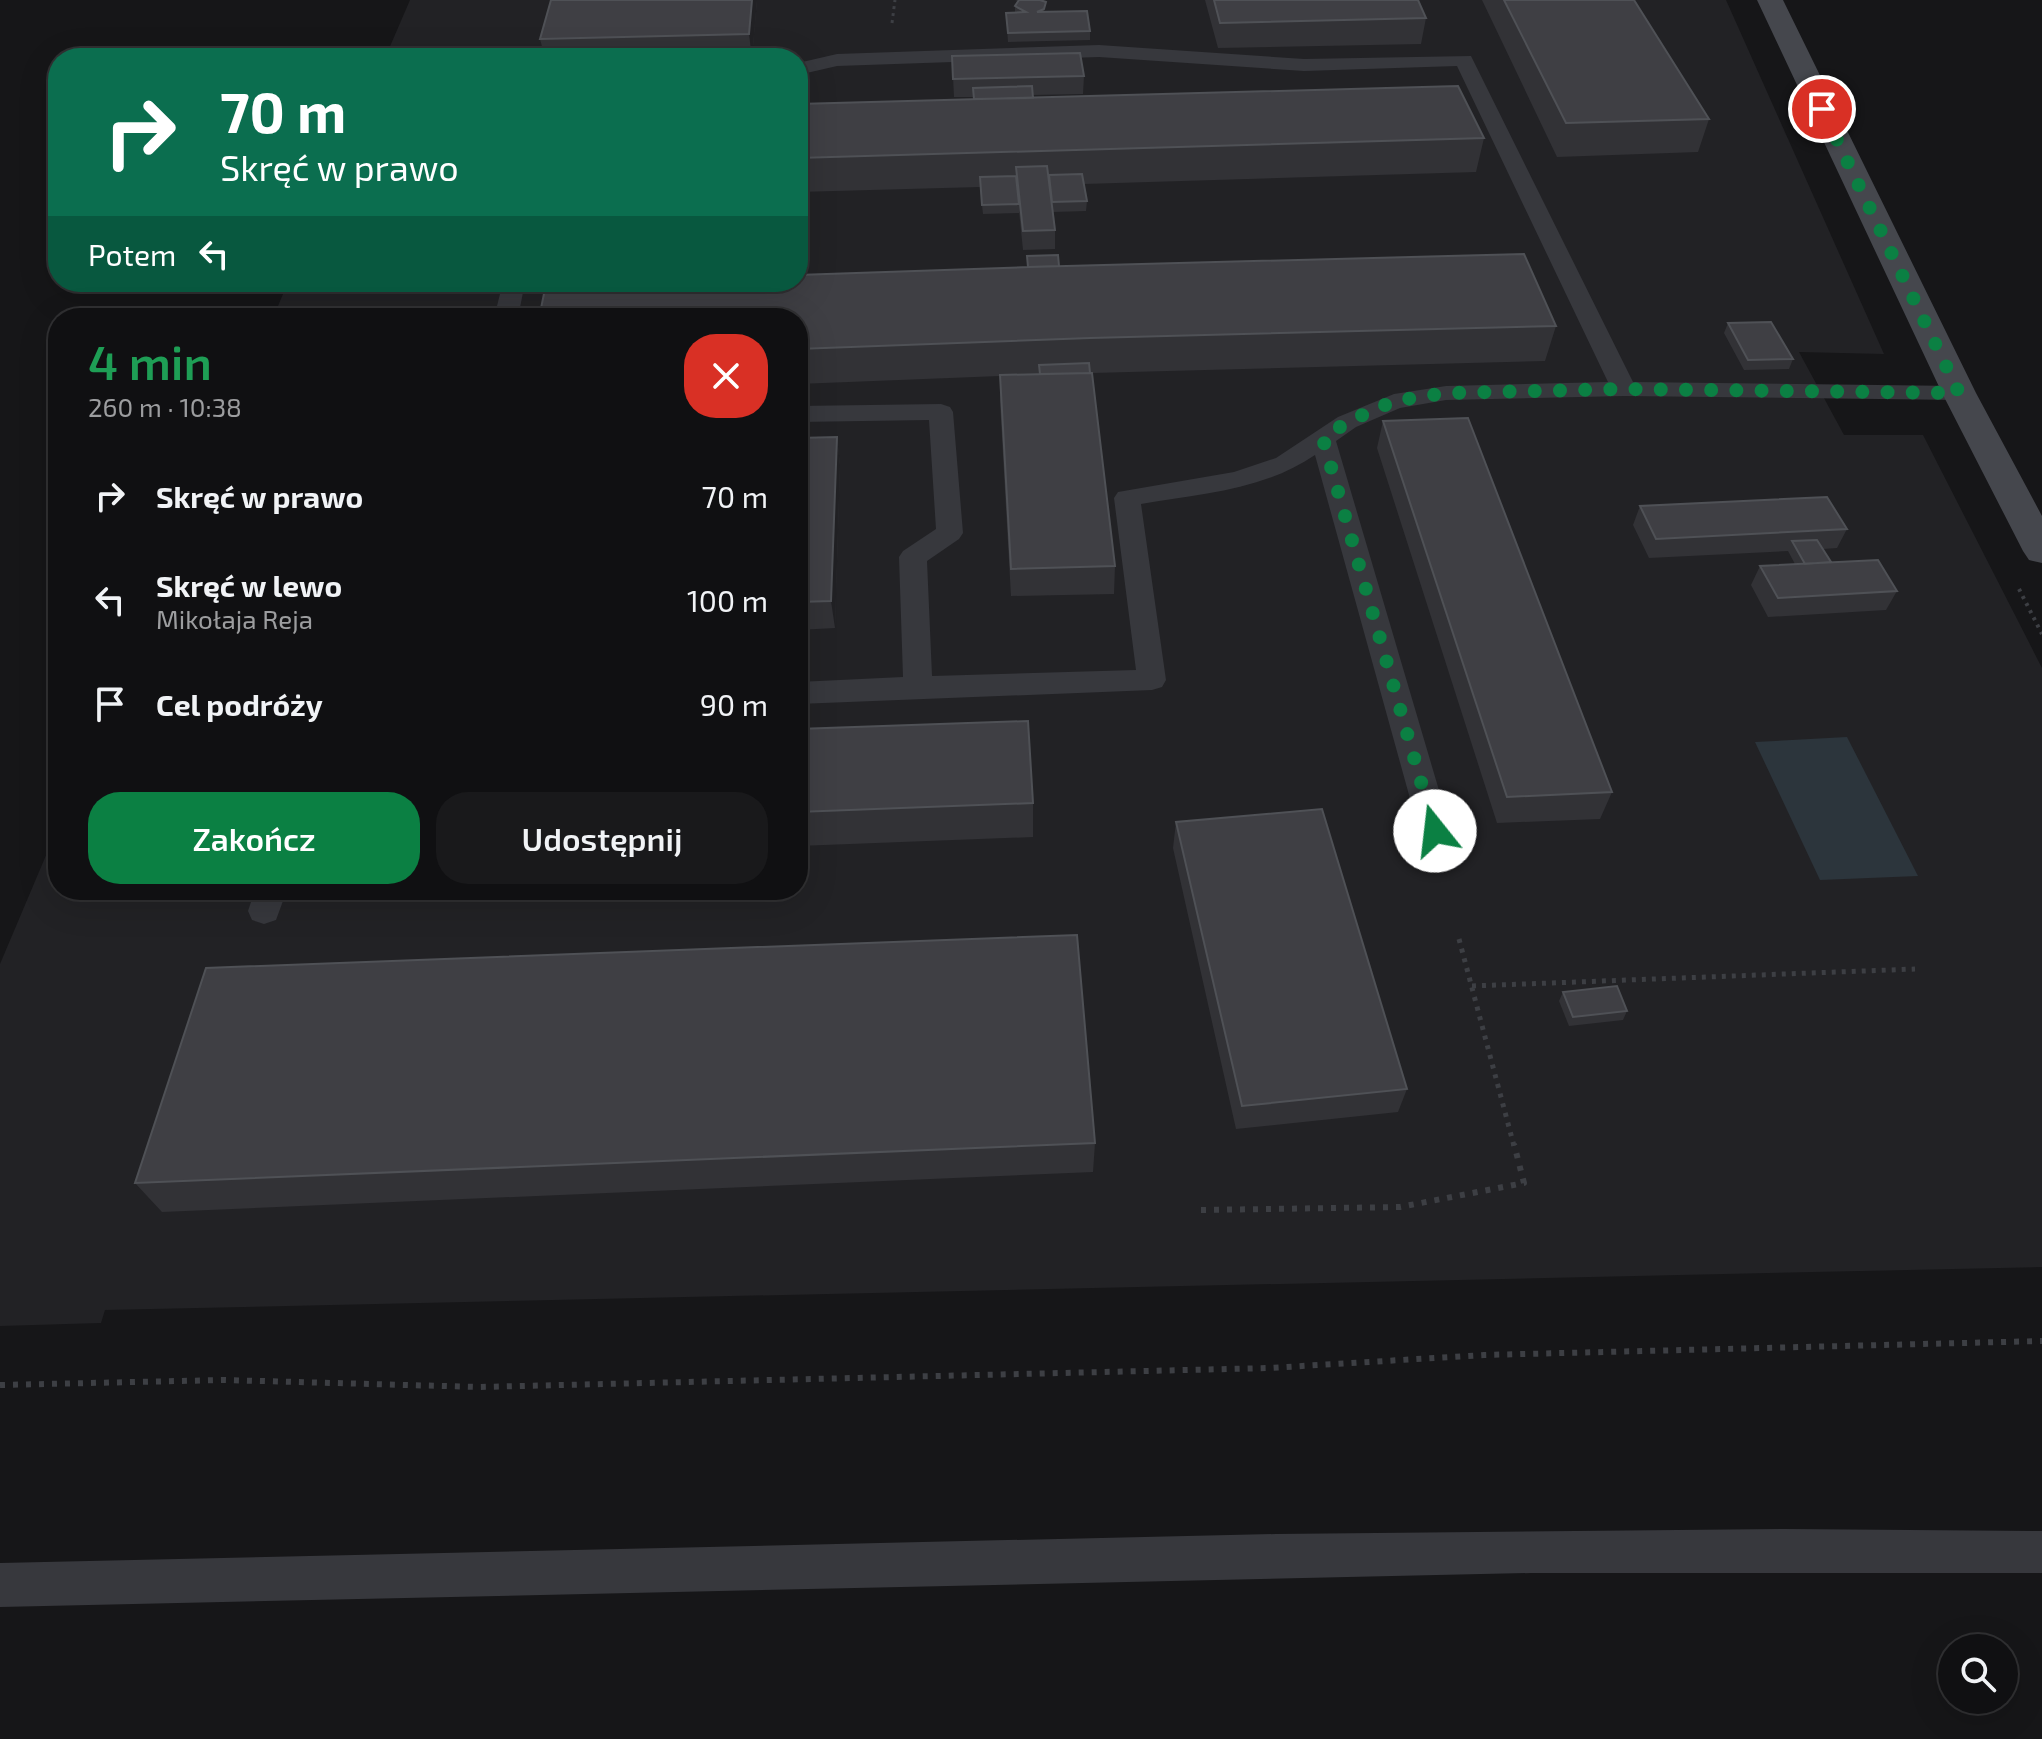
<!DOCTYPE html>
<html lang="pl">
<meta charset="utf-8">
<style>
:root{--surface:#101012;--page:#19191b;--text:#f1f3f6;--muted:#9c9d9f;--line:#303032;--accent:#0b8043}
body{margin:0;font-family:"Exo 2",sans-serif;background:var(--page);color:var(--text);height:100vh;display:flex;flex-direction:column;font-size:30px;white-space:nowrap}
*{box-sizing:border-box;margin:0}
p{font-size:26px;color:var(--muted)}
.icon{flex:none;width:44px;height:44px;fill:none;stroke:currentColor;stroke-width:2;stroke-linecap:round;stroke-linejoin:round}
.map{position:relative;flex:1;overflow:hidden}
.side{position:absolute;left:48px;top:308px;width:760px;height:592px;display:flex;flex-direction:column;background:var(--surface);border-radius:32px;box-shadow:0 8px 32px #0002,0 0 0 2px var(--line)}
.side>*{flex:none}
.hud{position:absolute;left:48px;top:48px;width:760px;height:244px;border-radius:32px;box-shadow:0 8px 32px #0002,0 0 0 2px var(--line);background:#0b6e4f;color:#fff;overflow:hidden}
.fabs{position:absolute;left:1938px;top:1634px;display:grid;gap:16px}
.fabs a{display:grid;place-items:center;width:80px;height:80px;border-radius:50%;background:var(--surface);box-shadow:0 8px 32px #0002,0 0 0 2px var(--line);font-size:40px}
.pin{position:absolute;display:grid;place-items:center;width:68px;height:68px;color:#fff;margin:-34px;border:4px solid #fff;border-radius:50%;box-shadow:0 2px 8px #0007}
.me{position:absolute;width:88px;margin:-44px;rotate:344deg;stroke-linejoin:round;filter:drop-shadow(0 0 6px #0008)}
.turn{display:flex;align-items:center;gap:28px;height:168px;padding:0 40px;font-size:36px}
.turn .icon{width:104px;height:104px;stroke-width:2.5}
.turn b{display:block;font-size:56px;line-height:68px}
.then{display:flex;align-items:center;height:76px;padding:0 40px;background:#0003;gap:16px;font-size:30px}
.round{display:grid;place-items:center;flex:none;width:84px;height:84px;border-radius:32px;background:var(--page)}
.summary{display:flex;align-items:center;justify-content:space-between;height:136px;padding:0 40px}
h1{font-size:48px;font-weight:600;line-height:60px;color:#1e9e55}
.cta{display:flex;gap:16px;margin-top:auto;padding:16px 40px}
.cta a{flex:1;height:92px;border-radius:32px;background:var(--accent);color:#fff;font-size:32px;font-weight:600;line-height:92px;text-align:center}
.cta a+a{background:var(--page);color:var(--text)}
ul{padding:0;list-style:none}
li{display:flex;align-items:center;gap:24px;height:104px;padding:0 40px}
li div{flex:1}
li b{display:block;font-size:30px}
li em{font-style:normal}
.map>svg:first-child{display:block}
.built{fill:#222225}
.water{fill:#2c353c}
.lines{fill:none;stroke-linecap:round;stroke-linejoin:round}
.path-far3{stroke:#3d3f44;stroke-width:3;stroke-dasharray:3 4;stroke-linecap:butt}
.path-far2{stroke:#3d3f44;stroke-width:4;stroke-dasharray:3 5;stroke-linecap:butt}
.path-far1{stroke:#3d3f44;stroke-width:5;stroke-dasharray:4 6;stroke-linecap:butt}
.path{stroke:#3d3f44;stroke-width:6;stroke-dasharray:5 8;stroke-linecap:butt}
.lane{fill:#37383d;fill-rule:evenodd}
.secondary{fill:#45474d;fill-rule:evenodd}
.wall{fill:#323236}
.shaded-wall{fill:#212124}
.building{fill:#3f3f44;stroke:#4f5156;stroke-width:2}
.route{stroke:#0b8043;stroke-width:14;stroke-dasharray:0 25.2}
</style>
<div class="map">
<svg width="2042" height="1739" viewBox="0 0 2042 1739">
<rect width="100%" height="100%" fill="#161618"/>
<path class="built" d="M410 0H1726L1884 354 1799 352 1844 435H1923L2042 668V1267L105 1310 101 1323 0 1326V964L58 827V890H798V318H273L288 282H798V58H385Z"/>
<path class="water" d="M1847 737 1918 876 1820 880 1755 742Z"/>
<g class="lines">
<path class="path-far3" d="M892 23 895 0"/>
<path class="path-far2" d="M2019 589 2042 634"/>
<path class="path-far1" d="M1459 939 1514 1146
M1472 986 1915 969"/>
<path class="path" d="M1201 1210 1400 1207 1524 1183 1514 1144
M0 1385 224 1380 480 1387 1269 1368 1484 1355 2042 1341"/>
<path class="lane" d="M1099 45 1304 59 1471 56 1633 382 1959 386 1968 388 1971 393 1968 398 1959 400 1624 396 1446 400 1400 408 1356 427 1336 441 1451 831 1446 840 1435 843 1424 840 1419 831 1315 455C1264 490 1200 494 1141 504L1166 680 1162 687 1152 690 798 704V682L903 677 899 557 903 551 936 529 929 420 798 422V406L941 404 950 407 953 412 963 533 959 539 927 561 932 676 1136 670 1114 498 1118 492 1234 472 1276 458 1338 417 1394 394 1446 386 1608 382 1457 66 1304 71 1099 57 837 66 798 75V63L837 54Z
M503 282H525L518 318H494Z
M255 890H287L276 920 264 924 252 920 248 911Z
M1787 1529 2042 1531V1573H1531L0 1607V1563L1276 1534Z"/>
<path class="secondary" d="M1757 0H1783L1976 393 2042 516V563L2029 560 2023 551 1942 393Z"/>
</g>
<path class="wall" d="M757 0 752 58H545L540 39Z
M1015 0H1040L1045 12 1090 31V40L1008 42 1006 13H1015V6L1018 1Z
M1205 0H1418L1426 18 1421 44 1218 48Z
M1482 0H1634L1709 119 1698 152 1557 157Z
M952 56 1084 76 1083 94 1033 95V98L1484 138 1476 172 1084 184 1087 201 1086 211 1053 212 1055 230V249L1023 250 1019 211V213L983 214 980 187 798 192V97H801V104L973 99V97H954Z
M1027 256 1059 266 1556 326 1545 361 1092 373 1115 566 1114 594 1011 596 1000 402V376L798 384V318L1027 267Z
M1728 323 1793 359 1789 369 1744 370 1724 333Z
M1383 421 1612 792 1600 819 1497 823 1377 448Z
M837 437 840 465 835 628 798 630V438Z
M1640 506 1847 529 1837 548 1823 549 1831 562 1897 591 1886 610 1768 617 1751 585 1760 566 1795 564 1788 551 1649 558 1633 525Z
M798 729 1033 803V837L798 846Z
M1176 822 1407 1089 1398 1112 1236 1129 1173 848Z
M1563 992 1627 1011 1623 1020 1569 1026 1559 1001Z
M1095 1143 1093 1172 162 1212 135 1183Z"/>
<path class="shaded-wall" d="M752 0H757L752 58 749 34Z
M837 437 840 465 835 628 831 601Z"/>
<path class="building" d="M551 0H752L749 34 540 39Z
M1019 0H1040L1046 2 1044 9 1037 12 1087 11 1090 31 1008 33 1006 13 1026 12 1015 6Z
M1214 0H1418L1426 18 1220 23Z
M1504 0H1634L1709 119 1566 123Z
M1080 53 1084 76 953 79 952 56Z
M1032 86 1033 98 974 99 973 88Z
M1458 86 1484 138 798 158V104Z
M1047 166 1055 230 1023 231 1016 167Z
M1082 174 1087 201 1052 202 1049 175Z
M1016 176 1019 204 982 205 980 177Z
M1524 254 1556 326 1090 338 798 349V318H539L546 284 609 282H798V275L1029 267Z
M1058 255 1059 266 1028 267 1027 256Z
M1771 322 1793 359 1748 360 1728 323Z
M1089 363 1090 373 1040 374 1039 365Z
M1092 373 1115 566 1011 569 1000 375Z
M1468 418 1612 792 1507 797 1383 421Z
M837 437 831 601 798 602V438Z
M1827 497 1847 529 1656 539 1640 506Z
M1817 540 1831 562 1805 564 1792 541Z
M1878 560 1897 591 1778 598 1760 566Z
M1028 721 1033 803 798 812V729Z
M1322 809 1407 1089 1242 1106 1176 822Z
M1077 935 1095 1143 135 1183 206 968Z
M1617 986 1627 1011 1573 1017 1563 992Z"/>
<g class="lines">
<path class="route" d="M1435 831 1323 439 1347 422 1394 401 1446 393 1624 389 1959 393 1822 109"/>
</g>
</svg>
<div class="fabs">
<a><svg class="icon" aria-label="search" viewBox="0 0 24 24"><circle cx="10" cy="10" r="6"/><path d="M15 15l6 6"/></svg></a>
</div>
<div class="pin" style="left:1822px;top:109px;background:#d93025"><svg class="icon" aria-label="arrive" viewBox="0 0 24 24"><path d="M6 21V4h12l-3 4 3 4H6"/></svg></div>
<svg class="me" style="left:1435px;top:831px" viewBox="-20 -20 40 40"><circle r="19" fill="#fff"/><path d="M0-13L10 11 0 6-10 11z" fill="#0b8043"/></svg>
<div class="hud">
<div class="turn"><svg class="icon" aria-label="right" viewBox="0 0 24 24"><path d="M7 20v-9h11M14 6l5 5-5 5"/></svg><div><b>70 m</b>Skręć w prawo</div></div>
<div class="then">Potem<svg class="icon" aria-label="left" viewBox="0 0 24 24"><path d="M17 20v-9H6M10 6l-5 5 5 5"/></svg></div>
</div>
<section class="side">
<div class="summary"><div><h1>4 min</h1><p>260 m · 10:38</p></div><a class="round" style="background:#d93025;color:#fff"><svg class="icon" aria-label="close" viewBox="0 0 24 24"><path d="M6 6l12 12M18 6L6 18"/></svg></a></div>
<ul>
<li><svg class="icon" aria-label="right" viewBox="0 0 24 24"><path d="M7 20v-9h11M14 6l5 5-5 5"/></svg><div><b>Skręć w prawo</b></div><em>70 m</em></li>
<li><svg class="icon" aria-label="left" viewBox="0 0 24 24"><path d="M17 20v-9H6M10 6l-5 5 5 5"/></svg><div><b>Skręć w lewo</b><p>Mikołaja Reja</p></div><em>100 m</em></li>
<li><svg class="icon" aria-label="arrive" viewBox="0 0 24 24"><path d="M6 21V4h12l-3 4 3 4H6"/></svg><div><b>Cel podróży</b></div><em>90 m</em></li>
</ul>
<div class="cta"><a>Zakończ</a><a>Udostępnij</a></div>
</section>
</div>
